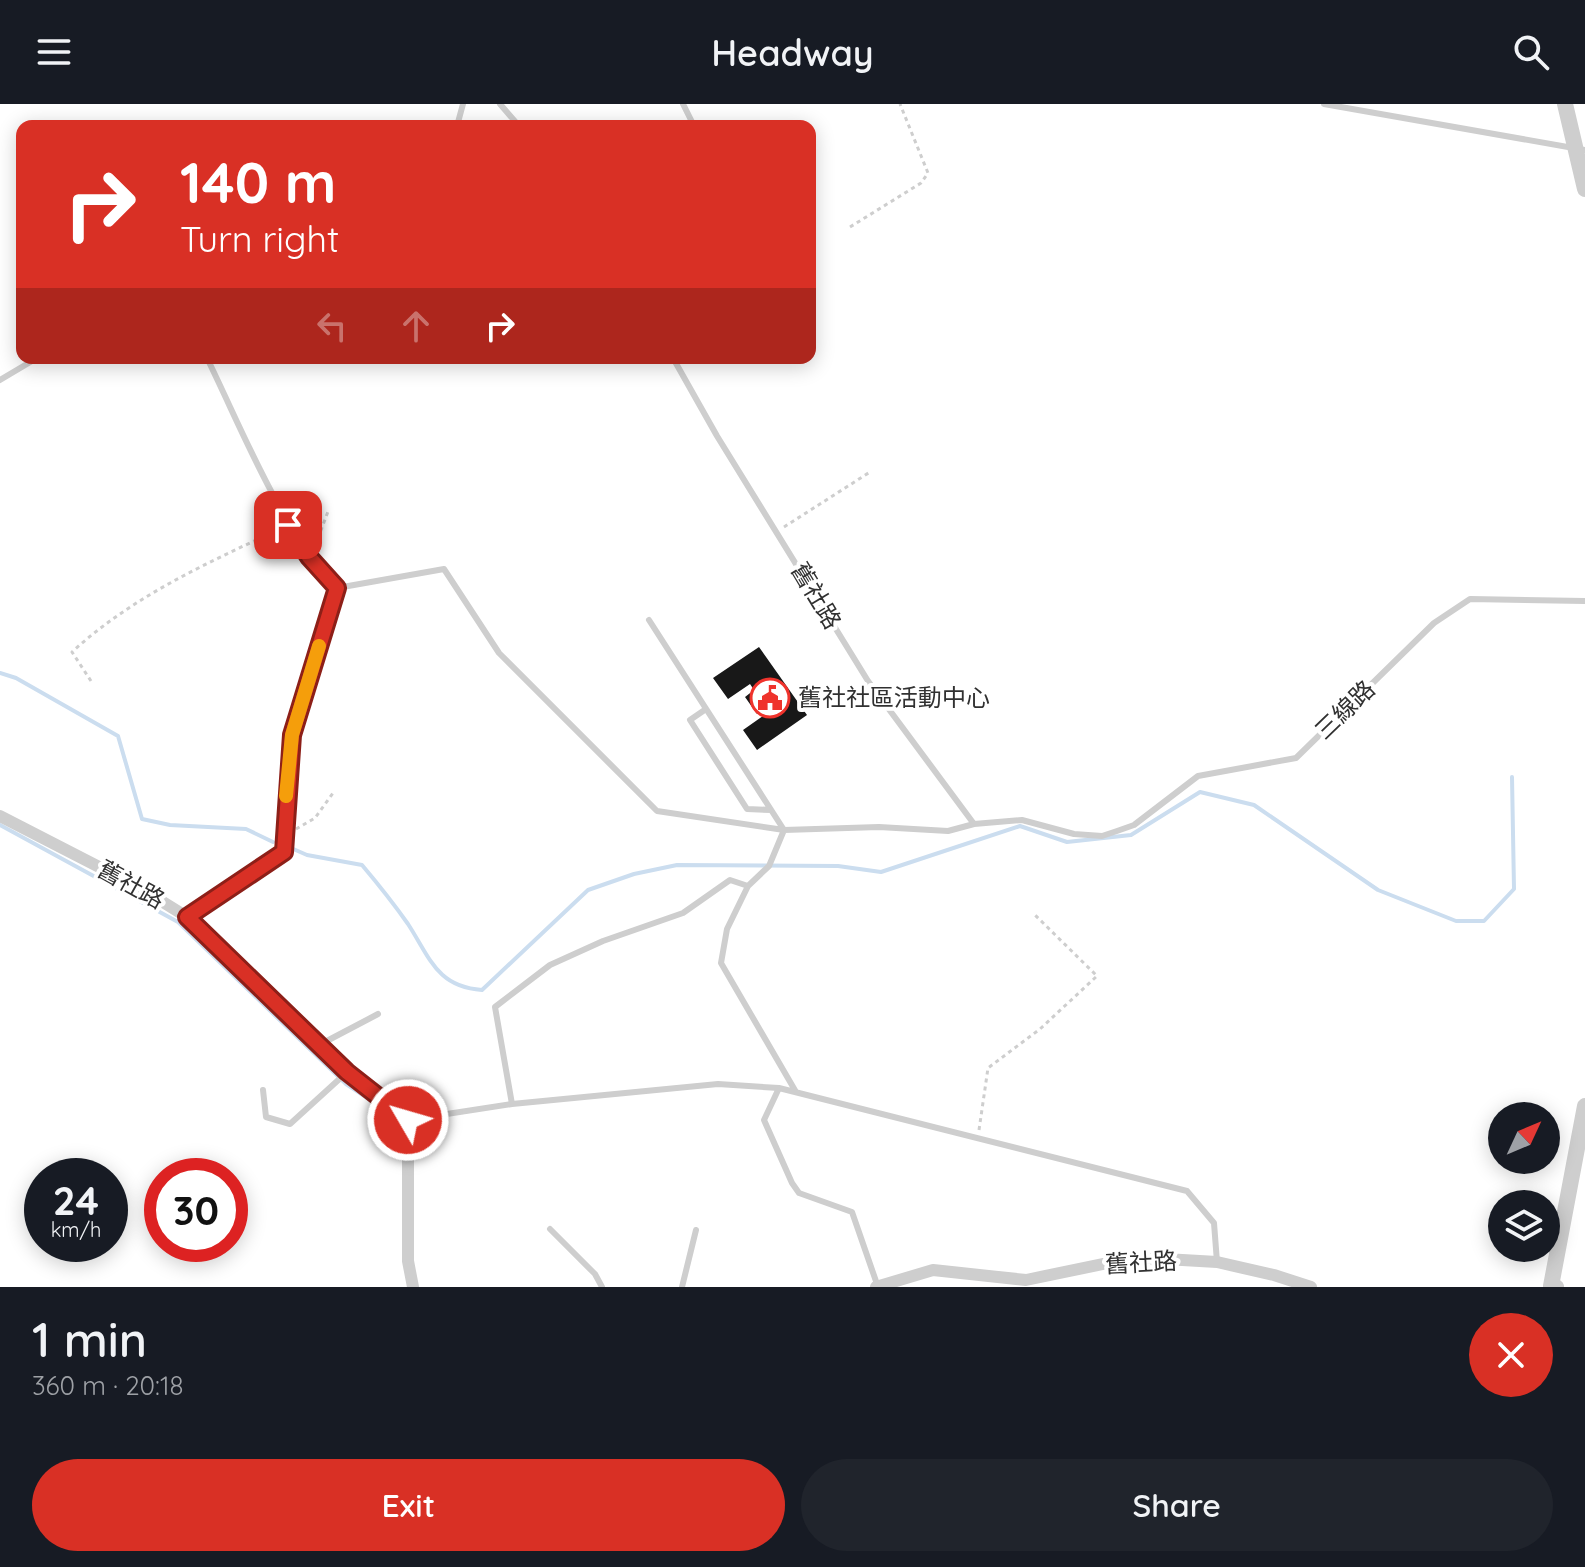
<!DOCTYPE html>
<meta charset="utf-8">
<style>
:root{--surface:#171b24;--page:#20242c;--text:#f1f3f6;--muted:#9ea1a6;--accent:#d93025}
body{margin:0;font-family:Quicksand,"Noto Sans TC",sans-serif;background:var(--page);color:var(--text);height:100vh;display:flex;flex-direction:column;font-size:30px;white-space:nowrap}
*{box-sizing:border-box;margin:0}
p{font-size:26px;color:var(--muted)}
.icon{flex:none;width:44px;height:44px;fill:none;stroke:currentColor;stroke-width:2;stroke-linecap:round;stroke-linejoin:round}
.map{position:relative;height:1183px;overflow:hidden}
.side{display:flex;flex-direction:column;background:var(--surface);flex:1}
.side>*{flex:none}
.top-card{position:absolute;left:16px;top:16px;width:800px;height:244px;border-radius:16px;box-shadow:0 4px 20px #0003;background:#d93025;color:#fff;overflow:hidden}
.needle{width:52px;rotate:46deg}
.buttons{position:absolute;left:1488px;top:998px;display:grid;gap:16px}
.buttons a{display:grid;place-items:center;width:72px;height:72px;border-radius:50%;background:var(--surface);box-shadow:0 4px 20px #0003;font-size:40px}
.speed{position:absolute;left:24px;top:1054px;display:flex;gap:16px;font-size:40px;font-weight:700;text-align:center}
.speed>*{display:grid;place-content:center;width:104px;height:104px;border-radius:50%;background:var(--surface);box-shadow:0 4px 20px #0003;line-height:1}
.speed small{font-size:20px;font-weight:400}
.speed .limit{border:12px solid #d22;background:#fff;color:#111}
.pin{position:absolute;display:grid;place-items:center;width:68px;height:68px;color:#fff;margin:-34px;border-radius:16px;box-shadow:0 4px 12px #0006}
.me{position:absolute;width:88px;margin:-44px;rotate:308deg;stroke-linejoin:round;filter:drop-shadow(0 0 6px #0008)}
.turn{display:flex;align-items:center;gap:28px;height:168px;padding:0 32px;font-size:36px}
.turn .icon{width:104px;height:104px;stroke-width:2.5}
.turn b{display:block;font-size:56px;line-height:68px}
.lanes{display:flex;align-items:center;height:76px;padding:0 32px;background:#0003;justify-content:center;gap:40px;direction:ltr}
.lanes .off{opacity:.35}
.round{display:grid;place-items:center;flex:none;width:84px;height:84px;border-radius:42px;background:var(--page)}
.summary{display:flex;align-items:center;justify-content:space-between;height:136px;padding:0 32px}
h1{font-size:48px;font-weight:600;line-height:60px}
.action{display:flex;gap:16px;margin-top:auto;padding:16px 32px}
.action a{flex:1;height:92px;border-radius:48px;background:var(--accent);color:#fff;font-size:32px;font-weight:600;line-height:92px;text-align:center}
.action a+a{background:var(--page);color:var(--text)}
header{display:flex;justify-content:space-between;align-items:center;height:104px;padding:0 32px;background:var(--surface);font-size:36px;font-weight:600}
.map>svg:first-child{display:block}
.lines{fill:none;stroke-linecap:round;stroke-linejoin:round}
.stream{stroke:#cbddef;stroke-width:4}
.building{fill:#181818}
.path{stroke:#cecece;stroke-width:3;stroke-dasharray:4 4;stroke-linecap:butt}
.service{stroke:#cecece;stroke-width:6}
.minor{stroke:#cecece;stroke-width:12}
.tertiary{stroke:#cecece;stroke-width:16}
.route-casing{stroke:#8d1f18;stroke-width:20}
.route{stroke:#d93025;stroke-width:14}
.slow{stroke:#f59e0b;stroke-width:14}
.labels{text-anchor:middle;stroke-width:8;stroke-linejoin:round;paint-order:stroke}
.street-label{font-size:24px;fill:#313131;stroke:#fff}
.poi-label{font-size:24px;fill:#313131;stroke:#fff;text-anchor:start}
</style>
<header><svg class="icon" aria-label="menu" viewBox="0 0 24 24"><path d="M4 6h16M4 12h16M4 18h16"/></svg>Headway<svg class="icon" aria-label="search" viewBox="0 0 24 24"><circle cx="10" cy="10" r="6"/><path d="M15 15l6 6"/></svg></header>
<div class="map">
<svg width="1585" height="1183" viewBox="0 0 1585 1183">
<rect width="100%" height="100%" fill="#fff"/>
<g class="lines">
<path class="stream" d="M0 569 16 574 118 632 142 715 170 721 246 725 273 738
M0 721 178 818 346 980 387 1007
M291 744 307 751 362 761C378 780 394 800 408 820 430 854 437 883 482 886L588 786 634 770 677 761 838 762 881 768 1020 722 1067 738 1131 731 1200 688 1254 701 1378 786 1456 817H1484L1514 785 1512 673"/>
</g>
<path class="building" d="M759 543 807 611 757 646 743 626 770 607 768 603 757 610 745 593 754 586 750 580 728 595 713 574Z"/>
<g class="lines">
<path class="path" d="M850 123 921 79 928 69 900 0
M784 423 870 368
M315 442 329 405
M91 577 72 548C133 492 207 459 282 424
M296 725 315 714 333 689
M979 1026 988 964 1040 925 1097 872 1033 809"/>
<path class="service" d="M500 0 519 22
M683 0 694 22
M1324 0 1585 46
M457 22 463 0
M207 254C246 334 277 417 337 484
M673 254 717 332 868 577 974 720
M0 276 37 254
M649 516 784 726 769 762 748 782 727 825 721 859 796 988
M706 605 690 616 747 705 771 706
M187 813 284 748 292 631 337 484 444 465 499 549 657 707 784 726 879 723 948 727 974 720 1022 716 1074 730 1102 732 1117 727 1134 721 1198 672 1296 654 1434 519 1470 495 1585 497
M321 940 378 910
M779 984 764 1016 792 1079 799 1089 852 1108 878 1183
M263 986 266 1013 290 1020 346 969
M512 1000 495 903 550 861 603 837 683 809 730 776 748 782
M408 1016 512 1000 718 980 779 984 1187 1087 1214 1119 1217 1158
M550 1125 595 1170 602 1183
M682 1183 696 1126"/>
<path class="minor" d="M0 712 142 785 187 813 347 968 408 1016V1157L413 1183
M876 1183 933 1166 1026 1176 1122 1156 1165 1155 1217 1158 1274 1171 1311 1183"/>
<path class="tertiary" d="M1565 0 1585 85
M1556 1183 1551 1182 1585 1002"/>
</g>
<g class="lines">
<g class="route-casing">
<path id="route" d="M288 421 309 453 337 484 292 631 284 748 187 813 347 968 408 1016"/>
</g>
<use href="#route" class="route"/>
<path class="slow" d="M286 692 292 631 319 542"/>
</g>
<defs>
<g id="civic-ring" transform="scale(2)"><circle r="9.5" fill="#fff" stroke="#ef332c" stroke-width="1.5"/><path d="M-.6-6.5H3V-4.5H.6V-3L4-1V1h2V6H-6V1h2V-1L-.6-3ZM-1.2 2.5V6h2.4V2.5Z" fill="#ef332c"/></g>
</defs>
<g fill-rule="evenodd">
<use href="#civic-ring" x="770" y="594"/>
</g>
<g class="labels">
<g class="street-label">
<text transform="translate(816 492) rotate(59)" y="8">舊社路</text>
<text transform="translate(1345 606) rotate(-44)" y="8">三線路</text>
<text transform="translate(131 781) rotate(29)" y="8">舊社路</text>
<text transform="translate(1141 1159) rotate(-3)" y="8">舊社路</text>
</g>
<g class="poi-label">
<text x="798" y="602">舊社社區活動中心</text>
</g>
</g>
</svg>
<div class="buttons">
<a><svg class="needle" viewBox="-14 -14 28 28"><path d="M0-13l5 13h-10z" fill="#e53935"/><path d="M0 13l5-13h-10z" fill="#9ea1a6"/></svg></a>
<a><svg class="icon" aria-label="layers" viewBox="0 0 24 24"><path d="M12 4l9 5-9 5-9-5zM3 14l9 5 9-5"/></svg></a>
</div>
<div class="speed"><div>24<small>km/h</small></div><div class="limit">30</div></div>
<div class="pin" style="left:288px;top:421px;background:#d93025"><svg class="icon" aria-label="arrive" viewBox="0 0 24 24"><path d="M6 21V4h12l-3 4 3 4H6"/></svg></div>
<svg class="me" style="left:408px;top:1016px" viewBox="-20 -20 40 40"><circle r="17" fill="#d93025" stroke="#fff" stroke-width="3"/><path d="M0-11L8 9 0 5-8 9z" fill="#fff"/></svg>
<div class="top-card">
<div class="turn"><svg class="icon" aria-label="right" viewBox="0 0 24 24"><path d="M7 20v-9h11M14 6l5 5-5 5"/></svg><div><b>140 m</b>Turn right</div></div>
<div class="lanes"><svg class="icon off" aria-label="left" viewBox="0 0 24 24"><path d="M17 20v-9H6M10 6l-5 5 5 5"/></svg><svg class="icon off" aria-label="ahead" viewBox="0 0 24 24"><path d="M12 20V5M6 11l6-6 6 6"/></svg><svg class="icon" aria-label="right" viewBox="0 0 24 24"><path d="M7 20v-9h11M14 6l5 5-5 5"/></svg></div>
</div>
</div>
<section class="side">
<div class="summary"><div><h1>1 min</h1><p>360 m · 20:18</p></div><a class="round" style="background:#d93025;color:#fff"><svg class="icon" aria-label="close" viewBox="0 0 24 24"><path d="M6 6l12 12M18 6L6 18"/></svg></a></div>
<div class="action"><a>Exit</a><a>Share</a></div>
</section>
